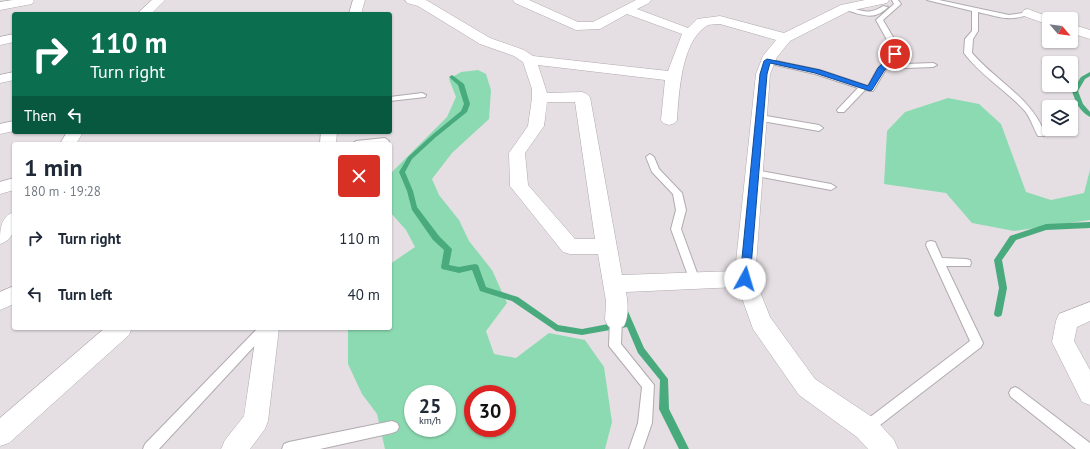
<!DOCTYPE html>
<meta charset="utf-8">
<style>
:root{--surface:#fff;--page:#f2f2f3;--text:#1f2937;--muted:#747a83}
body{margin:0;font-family:"PT Sans",sans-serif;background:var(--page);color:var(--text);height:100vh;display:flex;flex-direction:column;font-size:15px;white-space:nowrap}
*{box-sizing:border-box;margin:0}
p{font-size:13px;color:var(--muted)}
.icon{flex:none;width:22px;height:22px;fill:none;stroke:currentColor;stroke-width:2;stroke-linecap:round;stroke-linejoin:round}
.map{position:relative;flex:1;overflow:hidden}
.drawer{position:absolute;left:12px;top:142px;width:380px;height:188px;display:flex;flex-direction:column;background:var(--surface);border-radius:4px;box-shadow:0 1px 3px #0004}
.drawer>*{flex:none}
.guide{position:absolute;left:12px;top:12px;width:380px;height:122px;border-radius:4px;box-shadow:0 1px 3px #0004;background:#0b6e4f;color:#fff;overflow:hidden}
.needle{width:26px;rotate:118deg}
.buttons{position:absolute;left:1042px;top:12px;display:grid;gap:8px}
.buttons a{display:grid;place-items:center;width:36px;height:36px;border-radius:4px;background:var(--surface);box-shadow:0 1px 3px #0004;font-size:20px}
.speed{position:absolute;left:404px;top:385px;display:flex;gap:8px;font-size:20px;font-weight:700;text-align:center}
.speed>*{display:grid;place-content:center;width:52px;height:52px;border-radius:50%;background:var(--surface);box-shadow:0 1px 3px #0004;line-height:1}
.speed small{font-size:10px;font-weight:400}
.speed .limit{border:6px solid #d22;background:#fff;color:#111}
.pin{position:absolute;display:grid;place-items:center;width:34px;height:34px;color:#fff;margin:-17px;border:2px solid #fff;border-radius:50%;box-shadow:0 1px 4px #0007}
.me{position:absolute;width:44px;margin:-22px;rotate:6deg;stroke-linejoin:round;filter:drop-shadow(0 0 3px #0008)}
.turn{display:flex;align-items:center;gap:14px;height:84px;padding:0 12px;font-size:18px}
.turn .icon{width:52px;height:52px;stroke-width:2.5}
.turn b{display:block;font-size:28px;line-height:34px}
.then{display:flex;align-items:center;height:38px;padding:0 12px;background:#0003;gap:8px;font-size:15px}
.round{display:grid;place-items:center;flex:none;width:42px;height:42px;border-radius:4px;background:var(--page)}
.overview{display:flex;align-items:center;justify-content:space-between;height:68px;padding:0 12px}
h1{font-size:24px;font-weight:600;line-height:30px}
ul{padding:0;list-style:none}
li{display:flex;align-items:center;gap:12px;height:56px;padding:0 12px}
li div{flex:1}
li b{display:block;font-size:15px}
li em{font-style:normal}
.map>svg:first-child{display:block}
.green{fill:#8cdab2;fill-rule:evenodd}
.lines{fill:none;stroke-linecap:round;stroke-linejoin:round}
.stream{fill:#49aa7d;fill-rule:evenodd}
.service-casing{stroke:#b0aaae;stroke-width:2}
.minor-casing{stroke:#b0aaae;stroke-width:1}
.service{fill:#fff;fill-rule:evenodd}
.minor{fill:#fff;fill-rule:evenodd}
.route{fill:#1a73e8;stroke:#114b97}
</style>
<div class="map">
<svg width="1090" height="449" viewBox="0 0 1090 449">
<rect width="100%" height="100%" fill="#e5dfe3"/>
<path class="green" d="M478 70 486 74 491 90 489 119 452 153 432 179 439 195 459 220 469 241 492 270 507 303 486 331 494 354 516 358 549 333 585 340 604 367 612 422 605 449H385L377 414 362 394 348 364V328H390V264L415 247 406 230 390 212V174L447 117 456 97 449 79 461 72ZM413 394H447V428H413ZM473 394H507V428H473Z
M948 98 979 104 1001 124 1026 192 1051 200 1084 193 1090 170V220L1014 231 972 223 946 193 884 184 887 131 905 112Z"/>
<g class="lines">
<path class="stream" d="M1090 72V76L1085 79 1078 91 1083 104 1090 112V117C1080 112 1075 101 1072 91L1081 77Z
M452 75 464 84 470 104 467 112 436 137 412 159 405 172 413 191 417 207 439 236 452 249 449 265 459 267 475 264 478 265 486 287 518 297 558 325 582 329 624 321 620 311 621 309 624 308 627 309 644 348 668 379 669 409 689 449H679L659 409 660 380 638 353 627 327 582 335 556 331 512 301 480 291 472 270 459 273 442 269 441 267 444 250 433 240 412 210 407 191 399 172 408 157 432 135 461 111 464 104 458 85 449 77Z
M1090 222V228L1046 230 1016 240 1002 260 1007 288 1002 314 1001 316 998 317 995 316 994 314 999 288 994 260 1010 236 1046 224Z"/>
<g class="service-casing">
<path id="service" d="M892 0H898L901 4 883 20 900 49 899 54 892 62 906 64 933 63 937 65 933 67 906 68 888 66 873 91 865 90 844 112H838L837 110 858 88 815 74 767 63 763 61 767 59 820 70 868 86 878 68 891 54 892 49 876 20 894 4Z
M927 0H939L1009 15 1030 12V14C1010 22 999 17 978 12V31L973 39 972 53C996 81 1032 98 1045 134L1044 136H1038C1033 127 1031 119 1025 111 1006 90 981 76 964 53L965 39 972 31V11Z
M845 6C861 10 868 16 883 6L888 7C874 22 860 14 843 9V7Z
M422 93 426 95 425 97 390 101V97Z
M760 115 819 125 823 128 819 131 757 120 756 118Z
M385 138 389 141 388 143 352 144 356 141Z
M650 154 654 157 659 169 682 193 686 210 681 229 700 281 699 284 695 285 691 284 690 281 671 229 676 210 673 194 652 172 646 157Z
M755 170 831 184 836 187 831 190 752 175 750 173 752 171Z
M931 241 935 242 942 258 966 259 970 260 971 263 970 266H946L983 343 981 347 871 432 866 434 861 432 859 428 861 424 970 341 926 245 927 242Z
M616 315 620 317 622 320 621 344 654 385 652 423 643 449H629L638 423 642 387 609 346 610 320 612 317Z
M258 328H271L159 449H143L145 444Z
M1015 387 1019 389 1090 443V449H1076L1011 397 1009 393 1011 389Z
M392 421 397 423 399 427 397 431 392 433 320 449H282L284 444 289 442Z"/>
</g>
<g class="minor-casing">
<path id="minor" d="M13 0H33L34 1 32 4 0 10V2Z
M152 0H165L151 14H137Z
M353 0H365L361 14H349Z
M405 0H426L490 38 524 50 533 56 668 71 682 34 627 14 600 29 576 30 515 3 513 0H529L578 22H593L636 0H651L649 3 637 9 688 28 697 19 720 16 784 33 841 5 865 0H889L887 3 849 11 790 41 777 57 770 74 755 279 770 317 815 379 875 419 894 440 898 449H868L857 437 799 395 753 329 738 287 626 292C628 303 629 316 624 326L616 329 608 326 605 320 606 301 598 254H570L563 252 510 186 509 153 528 126 532 98V89L523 62 514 56 480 44 418 6 407 3ZM720 24 776 40 763 56 756 74 735 271 622 275 590 97 587 94 582 92 547 93 538 65 665 80 661 120 663 123 669 125 675 123 677 120C679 93 681 44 705 27 708 24 715 24 720 24ZM547 102H575L595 239H575L528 185 525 153 544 126Z
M1028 9 1054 19H1049V25L1024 16 1022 13 1024 10Z
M1071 24 1090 30V39L1071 33Z
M14 34V42L0 45V37Z
M14 72V80L0 83V75Z
M14 121V131L0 134V124Z
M67 132H83L76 144H60Z
M321 132H337L336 144H320Z
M14 178V190L0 194V182Z
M14 212C14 226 16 239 0 244 0 230 0 217 14 212Z
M14 286V304L0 310V292Z
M1090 302V321L1077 327 1074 341 1090 370V405L1082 402 1052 342 1056 321 1059 314Z
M105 328H132L129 335 9 443 0 446V418Z
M257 328H279L268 421 265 429 250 449H221L225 440 244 416Z"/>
</g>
<use href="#service" class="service"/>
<use href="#minor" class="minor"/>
</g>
<path class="route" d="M893 53 898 54 884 71 872 90 870 91 815 73 770 63 767 74 750 279 748 282H741L740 279 760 74 764 61 767 59 820 70 868 86 878 68Z"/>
</svg>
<div class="buttons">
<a><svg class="needle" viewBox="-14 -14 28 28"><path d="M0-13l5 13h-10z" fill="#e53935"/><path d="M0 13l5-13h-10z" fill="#747a83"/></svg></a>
<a><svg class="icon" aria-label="search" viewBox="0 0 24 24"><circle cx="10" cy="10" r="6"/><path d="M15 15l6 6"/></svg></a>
<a><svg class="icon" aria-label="layers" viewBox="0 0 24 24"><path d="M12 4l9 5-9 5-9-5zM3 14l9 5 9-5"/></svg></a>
</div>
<div class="speed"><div>25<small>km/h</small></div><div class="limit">30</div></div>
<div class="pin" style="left:895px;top:54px;background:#d93025"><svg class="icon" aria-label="arrive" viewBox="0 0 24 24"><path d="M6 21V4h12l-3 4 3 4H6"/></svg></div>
<svg class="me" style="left:745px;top:279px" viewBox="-20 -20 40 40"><circle r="19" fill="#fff"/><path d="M0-13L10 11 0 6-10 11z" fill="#1a73e8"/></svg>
<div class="guide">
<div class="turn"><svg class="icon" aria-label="right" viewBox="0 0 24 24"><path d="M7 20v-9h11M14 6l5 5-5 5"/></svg><div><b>110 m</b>Turn right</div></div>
<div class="then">Then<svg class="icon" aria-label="left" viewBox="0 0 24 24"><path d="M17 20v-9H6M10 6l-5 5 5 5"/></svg></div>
</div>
<section class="drawer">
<div class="overview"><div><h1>1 min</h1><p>180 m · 19:28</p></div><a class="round" style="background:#d93025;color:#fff"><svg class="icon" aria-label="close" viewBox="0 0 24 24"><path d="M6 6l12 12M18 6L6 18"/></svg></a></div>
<ul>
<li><svg class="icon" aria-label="right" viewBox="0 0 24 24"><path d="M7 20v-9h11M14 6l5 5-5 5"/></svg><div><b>Turn right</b></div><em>110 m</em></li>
<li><svg class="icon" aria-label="left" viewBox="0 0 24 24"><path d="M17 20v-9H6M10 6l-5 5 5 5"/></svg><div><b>Turn left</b></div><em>40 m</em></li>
</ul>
</section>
</div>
